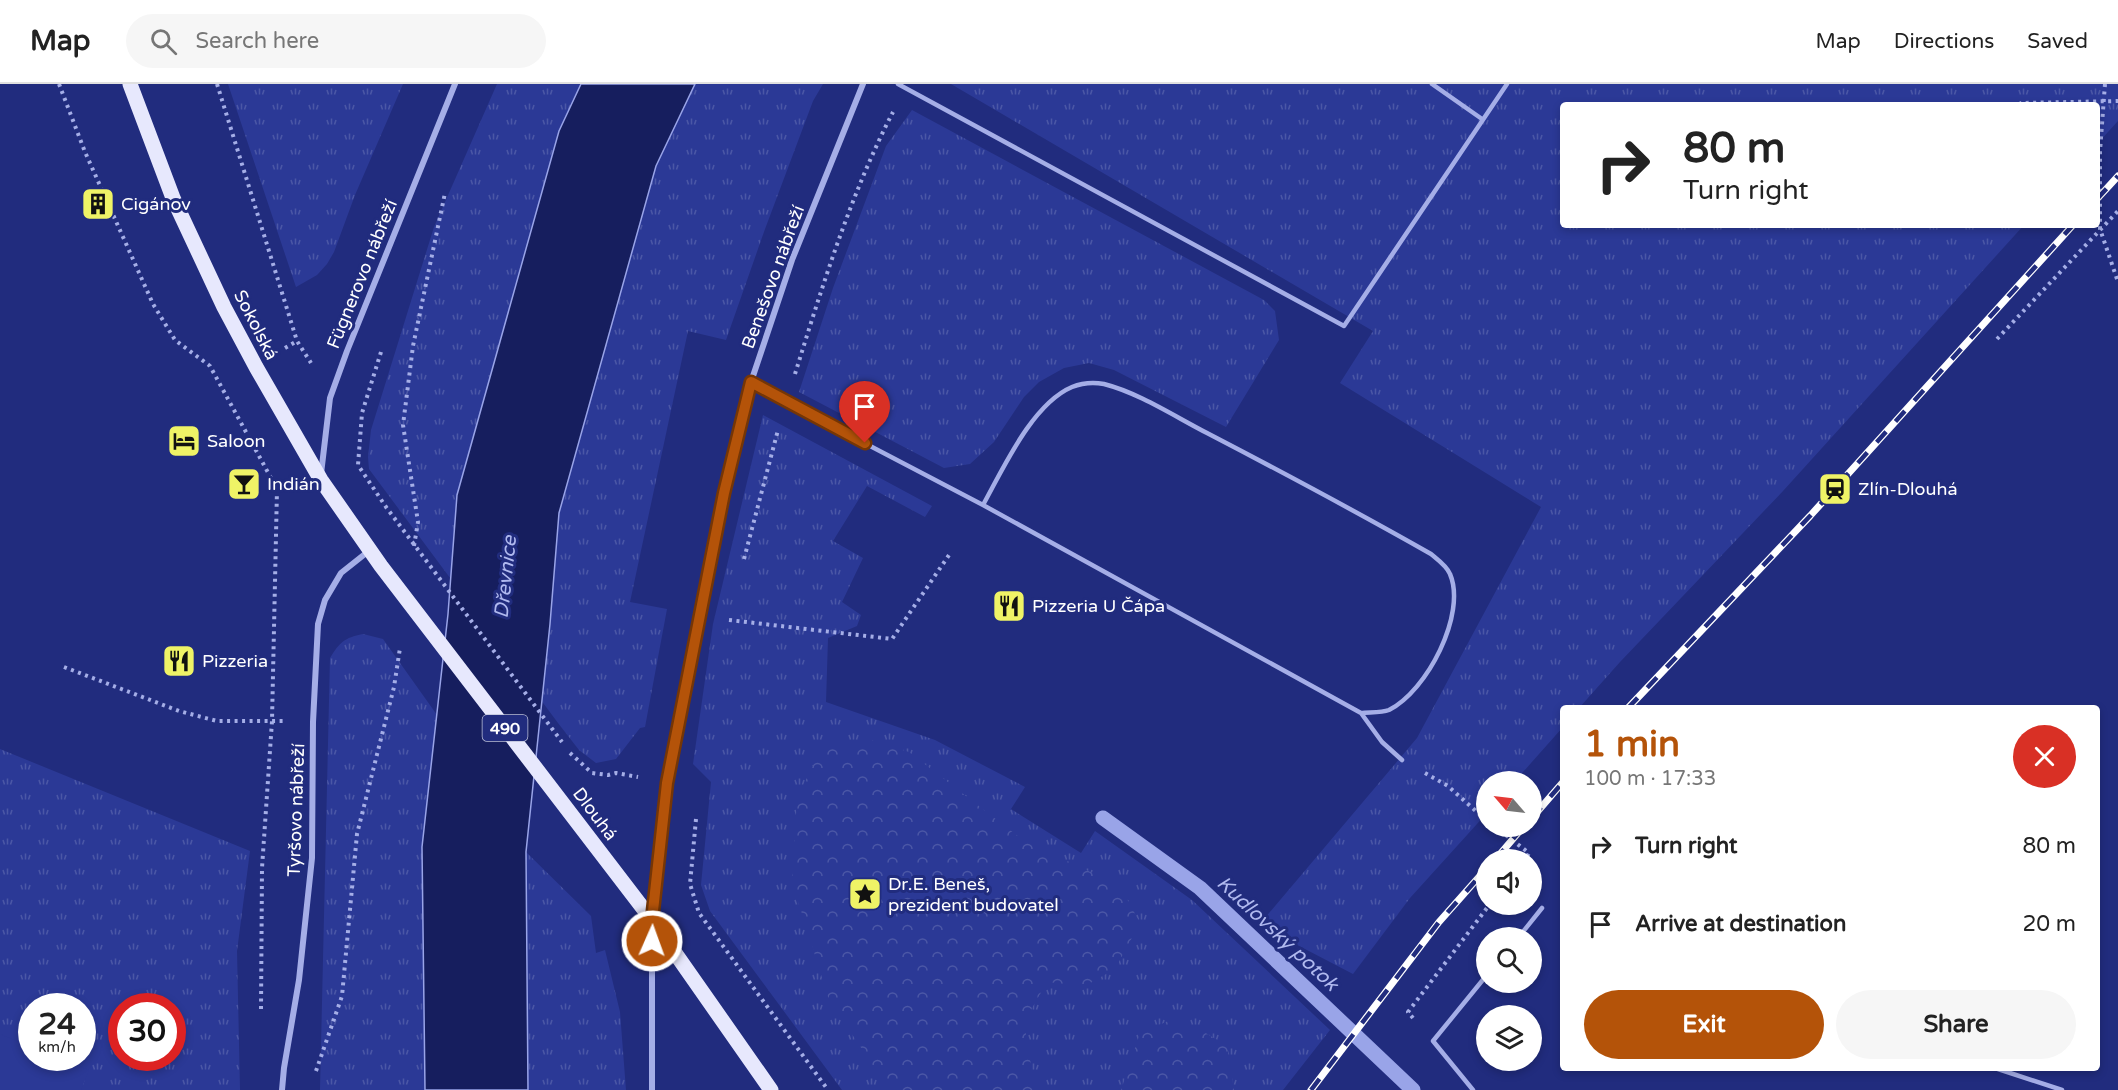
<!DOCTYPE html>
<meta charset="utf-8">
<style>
:root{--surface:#fff;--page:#f6f6f6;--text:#222;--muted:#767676;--line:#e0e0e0;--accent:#b45309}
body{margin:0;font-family:"Varela Round",sans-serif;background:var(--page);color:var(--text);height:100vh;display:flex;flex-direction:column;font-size:22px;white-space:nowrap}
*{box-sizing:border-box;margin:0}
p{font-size:20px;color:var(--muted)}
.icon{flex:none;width:33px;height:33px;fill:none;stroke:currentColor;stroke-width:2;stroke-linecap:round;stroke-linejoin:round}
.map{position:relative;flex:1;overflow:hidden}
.drawer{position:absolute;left:1560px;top:621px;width:540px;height:366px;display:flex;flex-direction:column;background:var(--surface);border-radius:6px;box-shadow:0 3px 9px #0003}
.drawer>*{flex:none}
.top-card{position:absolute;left:1560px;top:18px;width:540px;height:126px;border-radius:6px;box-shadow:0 3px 9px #0003;background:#fff;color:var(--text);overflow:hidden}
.needle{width:39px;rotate:298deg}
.controls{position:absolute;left:1476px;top:687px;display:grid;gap:12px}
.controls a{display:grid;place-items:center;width:66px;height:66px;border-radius:50%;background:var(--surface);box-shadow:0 3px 9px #0003;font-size:30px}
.speed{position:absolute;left:18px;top:909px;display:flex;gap:12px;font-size:30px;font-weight:700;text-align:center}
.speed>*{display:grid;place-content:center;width:78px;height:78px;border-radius:50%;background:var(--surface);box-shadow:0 3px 9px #0003;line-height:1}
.speed small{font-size:15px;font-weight:400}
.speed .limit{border:9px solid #d22;background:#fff;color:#111}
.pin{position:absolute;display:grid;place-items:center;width:51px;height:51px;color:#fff;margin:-62px -26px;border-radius:50% 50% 50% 0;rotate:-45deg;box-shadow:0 0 6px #0007}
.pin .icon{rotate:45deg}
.me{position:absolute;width:66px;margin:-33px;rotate:2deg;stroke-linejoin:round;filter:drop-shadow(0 0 4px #0008)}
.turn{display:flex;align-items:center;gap:21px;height:126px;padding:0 24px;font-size:27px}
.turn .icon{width:78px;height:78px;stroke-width:2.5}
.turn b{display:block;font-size:42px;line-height:51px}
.round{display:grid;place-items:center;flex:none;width:63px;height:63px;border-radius:32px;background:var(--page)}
.overview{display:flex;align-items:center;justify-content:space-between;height:102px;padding:0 24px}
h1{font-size:36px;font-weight:700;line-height:45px;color:var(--accent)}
.action{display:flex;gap:12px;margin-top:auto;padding:12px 24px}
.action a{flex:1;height:69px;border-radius:36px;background:var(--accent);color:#fff;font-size:24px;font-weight:700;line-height:69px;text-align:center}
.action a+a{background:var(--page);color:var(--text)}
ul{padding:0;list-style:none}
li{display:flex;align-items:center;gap:18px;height:78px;padding:0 24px}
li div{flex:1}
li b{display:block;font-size:22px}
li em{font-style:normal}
header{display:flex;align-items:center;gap:36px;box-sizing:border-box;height:84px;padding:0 30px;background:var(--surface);border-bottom:2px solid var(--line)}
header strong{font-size:28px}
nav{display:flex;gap:33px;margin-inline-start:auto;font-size:21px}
.search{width:420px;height:54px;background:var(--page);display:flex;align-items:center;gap:15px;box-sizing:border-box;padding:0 21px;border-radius:33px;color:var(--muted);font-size:22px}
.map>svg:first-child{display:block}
.grass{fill:url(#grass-tufts);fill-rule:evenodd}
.forest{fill:url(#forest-crowns)}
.garden{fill:#2b3996}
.water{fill:#161e5e;stroke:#99a4e8;stroke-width:1.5}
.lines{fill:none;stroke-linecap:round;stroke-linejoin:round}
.stream{stroke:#99a4e8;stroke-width:15}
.path{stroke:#a5aee7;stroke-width:4;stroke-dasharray:3 4.5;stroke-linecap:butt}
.lane{stroke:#a5aee7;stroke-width:4.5}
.street{stroke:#a5aee7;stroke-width:6}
.primary{stroke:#e7e8fd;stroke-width:15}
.rail-casing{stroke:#fff;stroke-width:7}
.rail{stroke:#212c7e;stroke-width:4.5;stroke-dasharray:14;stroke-linecap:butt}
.route-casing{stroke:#753606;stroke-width:15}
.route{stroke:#b45309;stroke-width:10}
.labels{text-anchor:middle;stroke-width:6;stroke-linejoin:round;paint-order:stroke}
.shield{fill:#212c7e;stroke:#bcc0d8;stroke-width:1.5}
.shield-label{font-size:16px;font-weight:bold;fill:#fff}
.poi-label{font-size:18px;fill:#fff;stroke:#212c7e;text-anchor:start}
.street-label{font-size:18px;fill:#fff;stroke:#212c7e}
.water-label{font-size:20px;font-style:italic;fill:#b0b9ef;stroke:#212c7e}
</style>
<header>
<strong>Map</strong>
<div class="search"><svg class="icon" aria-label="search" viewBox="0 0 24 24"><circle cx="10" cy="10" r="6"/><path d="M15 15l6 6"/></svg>Search here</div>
<nav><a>Map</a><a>Directions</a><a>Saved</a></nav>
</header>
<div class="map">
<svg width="2118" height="1006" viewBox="0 0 2118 1006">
<defs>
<pattern id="grass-tufts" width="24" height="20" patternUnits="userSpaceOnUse" patternTransform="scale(1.5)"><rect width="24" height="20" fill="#2b3996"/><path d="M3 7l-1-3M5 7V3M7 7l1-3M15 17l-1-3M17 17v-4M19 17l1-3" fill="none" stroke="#4b57a6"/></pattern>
<pattern id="forest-crowns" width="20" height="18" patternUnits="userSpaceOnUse" patternTransform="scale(1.5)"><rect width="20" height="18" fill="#2b3996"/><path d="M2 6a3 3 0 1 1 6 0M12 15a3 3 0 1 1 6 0" fill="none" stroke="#4b57a6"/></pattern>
</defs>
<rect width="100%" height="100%" fill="#212c7e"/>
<path class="grass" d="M228 0H403L355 111 334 168 327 180 317 191 296 203Z
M497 0H823L813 17 765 145 726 256 688 247 630 518 667 525 645 643 640 644 616 675 596 679 579 666 558 639 369 385 368 373 371 346 434 143Z
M951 0H2118V37L2097 60V21H1563V141H2024L1783 407 1620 578 1579 624H1563V643L1515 697 1486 698V730L1410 814 1353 890 1259 841 1417 654 1541 423 1340 299 1373 247Z
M912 26 1264 216 1275 227 1279 256 1226 343 1114 286 1089 279 1064 284 1039 298 1024 313 994 358 970 380 944 384 799 308 833 204 886 62Z
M763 331 932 422 925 433 867 402 833 457 863 474 842 518 861 531 857 542 828 554 826 618 935 656 1025 703 1011 725 1081 769 1095 747 1192 816 1330 946 1283 1006H842L710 827 701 801 711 698 693 680 713 540Z
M363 550 383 555 437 631 422 763 425 1006H320L330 574C340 558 344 554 363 550Z
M0 665 250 767 237 867 240 1006H0ZM32 922H82V974H32ZM122 922H172V974H122Z
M526 768 591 832 596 869 605 866 620 928 626 1006H528Z"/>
<path class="forest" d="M867 655 909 668 1023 756 1120 802 1140 839 1115 885 1085 902 1047 898 1024 938 1035 1006H884L874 983 829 916 792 798 797 714 822 663Z
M1173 935 1204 948 1227 962 1234 1006H1121L1140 949Z"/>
<path class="garden" d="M0 950 31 963 32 974H58L89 986 81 1006H0Z"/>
<path class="water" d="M581 0H695L656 82 559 429 550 540 526 768 528 1006H425L422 763 448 530 457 411 559 47Z"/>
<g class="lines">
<path class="stream" d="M1103 734 1200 804 1413 1006"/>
<path class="path" d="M59 0 85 68 153 220 175 256 210 282 277 405 272 637 262 784 261 927
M217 0 297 257 311 279
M2105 0 2100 67V145L2118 198
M2019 21 2021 19 2118 17
M1997 255 2118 127
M285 264 297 257
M381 268 362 329 358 381 386 423 562 658
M795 290C822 203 851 109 893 28
M414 462 418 438 403 341 413 262 445 109
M744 475 778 346
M729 536 892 555 949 471
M64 583 179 627 217 637H286
M570 669 592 689 608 691 616 689 638 693
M1425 689 1448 702 1486 736
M696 735 690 800 699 829 828 1006
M1494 742 1529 769 1525 776
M1413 934 1408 928 1490 820
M316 987 342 912 357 750 394 603 400 564"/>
<path class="lane" d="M898 0 1344 242 1507 0
M1432 0 1482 35
M751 298 786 318 983 421 1361 629 1382 658 1402 676
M983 421C1003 385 1032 320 1072 303 1082 299 1093 298 1104 300 1139 309 1174 332 1207 349 1282 388 1357 428 1431 470 1437 475 1447 482 1450 490 1467 530 1427 607 1389 626 1381 629 1369 628 1361 629
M1518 854 1542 824
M1995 984 2062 1006
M1473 1006 1433 957 1486 892"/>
<path class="street" d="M321 390 330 314 347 267 455 0
M653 831 667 699 724 409 751 298 792 176 863 0
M282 1006 284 984 299 896 312 774 313 638 318 540 325 516 341 489 370 466
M652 1006V842"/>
<path class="primary" d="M130 0 173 114 224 223 256 283 321 396 381 482 652 836 771 1006"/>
<g class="rail-casing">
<path id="rail" d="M2097 115 2118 92
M1628 624 1810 432 2073 141
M1532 734 1563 698
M1495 776 1524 742
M1311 1006 1439 838 1486 785"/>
</g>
<use href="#rail" class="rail"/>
</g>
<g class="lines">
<g class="route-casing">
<path id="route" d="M652 857V836L667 699 724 409 751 298 865 359"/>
</g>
<use href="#route" class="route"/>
</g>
<defs>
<g id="building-square" transform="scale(1.725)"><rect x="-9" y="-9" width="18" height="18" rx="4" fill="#eff366" stroke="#212c7e"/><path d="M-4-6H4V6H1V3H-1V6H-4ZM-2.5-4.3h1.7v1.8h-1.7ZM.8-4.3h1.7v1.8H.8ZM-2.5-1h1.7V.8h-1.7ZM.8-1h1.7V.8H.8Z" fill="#111"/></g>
<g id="hotel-square" transform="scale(1.725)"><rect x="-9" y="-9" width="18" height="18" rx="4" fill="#eff366" stroke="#212c7e"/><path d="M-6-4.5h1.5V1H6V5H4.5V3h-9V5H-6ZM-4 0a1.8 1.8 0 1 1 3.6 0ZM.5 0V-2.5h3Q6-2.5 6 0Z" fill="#111"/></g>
<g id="bar-square" transform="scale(1.725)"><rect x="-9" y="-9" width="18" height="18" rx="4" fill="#eff366" stroke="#212c7e"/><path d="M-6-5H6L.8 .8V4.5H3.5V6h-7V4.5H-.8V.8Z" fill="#111"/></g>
<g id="station-square" transform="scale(1.725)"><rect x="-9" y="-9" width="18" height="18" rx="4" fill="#eff366" stroke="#212c7e"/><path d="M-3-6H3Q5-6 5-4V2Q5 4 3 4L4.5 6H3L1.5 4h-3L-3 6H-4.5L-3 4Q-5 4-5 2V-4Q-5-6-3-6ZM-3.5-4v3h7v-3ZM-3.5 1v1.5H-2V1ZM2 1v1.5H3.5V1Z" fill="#111"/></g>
<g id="restaurant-square" transform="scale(1.725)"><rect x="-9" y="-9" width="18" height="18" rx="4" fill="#eff366" stroke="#212c7e"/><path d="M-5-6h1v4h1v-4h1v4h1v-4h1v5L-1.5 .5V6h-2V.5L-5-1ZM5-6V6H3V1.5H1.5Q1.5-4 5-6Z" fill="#111"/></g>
<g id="sight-square" transform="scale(1.725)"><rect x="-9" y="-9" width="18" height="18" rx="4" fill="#eff366" stroke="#212c7e"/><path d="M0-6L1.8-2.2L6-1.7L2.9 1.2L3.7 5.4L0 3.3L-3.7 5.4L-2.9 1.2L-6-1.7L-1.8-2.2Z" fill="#111"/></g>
</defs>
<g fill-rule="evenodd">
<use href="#building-square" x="98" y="120"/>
<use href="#hotel-square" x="184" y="357"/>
<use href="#bar-square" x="244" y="400"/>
<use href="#station-square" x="1835" y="405"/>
<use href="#restaurant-square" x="1009" y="522"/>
<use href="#restaurant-square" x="179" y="577"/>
<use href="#sight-square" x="865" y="810"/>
</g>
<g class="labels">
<rect class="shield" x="482.5" y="631" width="45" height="26" rx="4.5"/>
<g class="shield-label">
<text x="505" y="650">490</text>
</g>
<g class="poi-label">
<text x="121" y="126">Cigánov</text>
<text x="207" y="363">Saloon</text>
<text x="267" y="406">Indián</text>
<text x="1858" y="411">Zlín-Dlouhá</text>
<text x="1032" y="528">Pizzeria U Čápa</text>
<text x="202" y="583">Pizzeria</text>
<text x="888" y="806">Dr.E. Beneš,<tspan x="888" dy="21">prezident budovatel</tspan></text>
</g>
<g class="street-label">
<text transform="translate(362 190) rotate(-68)" y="6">Fügnerovo nábřeží</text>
<text transform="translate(773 193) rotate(-70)" y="6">Benešovo nábřeží</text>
<text transform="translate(256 241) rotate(63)" y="6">Sokolská</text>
<text transform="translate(296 726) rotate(-88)" y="6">Tyršovo nábřeží</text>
<text transform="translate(595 730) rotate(53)" y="6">Dlouhá</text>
</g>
<g class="water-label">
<text transform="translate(505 493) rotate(-84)" y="7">Dřevnice</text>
<text transform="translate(1278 849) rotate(43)" y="7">Kudlovský potok</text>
</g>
</g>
</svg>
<div class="controls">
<a><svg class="needle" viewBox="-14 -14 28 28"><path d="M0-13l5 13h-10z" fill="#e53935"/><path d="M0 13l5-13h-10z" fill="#767676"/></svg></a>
<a><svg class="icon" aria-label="sound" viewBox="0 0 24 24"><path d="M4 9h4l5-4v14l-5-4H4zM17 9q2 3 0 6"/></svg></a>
<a><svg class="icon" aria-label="search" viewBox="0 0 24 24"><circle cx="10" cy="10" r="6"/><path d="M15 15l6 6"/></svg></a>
<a><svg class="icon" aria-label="layers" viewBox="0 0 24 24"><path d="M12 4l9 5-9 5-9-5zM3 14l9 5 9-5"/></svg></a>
</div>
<div class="speed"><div>24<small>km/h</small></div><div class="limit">30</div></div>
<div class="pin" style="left:865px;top:359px;background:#d93025"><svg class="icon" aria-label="arrive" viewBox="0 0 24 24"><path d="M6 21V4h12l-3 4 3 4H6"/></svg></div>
<svg class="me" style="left:652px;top:857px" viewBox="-20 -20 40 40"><circle r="17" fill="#b45309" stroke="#fff" stroke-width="3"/><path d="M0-11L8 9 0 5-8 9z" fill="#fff"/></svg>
<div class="top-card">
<div class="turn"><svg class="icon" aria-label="right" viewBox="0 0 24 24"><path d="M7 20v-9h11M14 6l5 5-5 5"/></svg><div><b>80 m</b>Turn right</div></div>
</div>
<section class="drawer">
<div class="overview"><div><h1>1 min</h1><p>100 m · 17:33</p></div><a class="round" style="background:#d93025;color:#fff"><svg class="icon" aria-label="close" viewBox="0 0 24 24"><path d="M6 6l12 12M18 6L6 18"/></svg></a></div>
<ul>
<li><svg class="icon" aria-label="right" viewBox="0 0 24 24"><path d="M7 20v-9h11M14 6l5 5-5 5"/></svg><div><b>Turn right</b></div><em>80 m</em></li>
<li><svg class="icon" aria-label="arrive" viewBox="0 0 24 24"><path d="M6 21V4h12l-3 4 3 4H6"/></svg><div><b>Arrive at destination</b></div><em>20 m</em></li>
</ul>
<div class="action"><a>Exit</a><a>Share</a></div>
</section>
</div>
